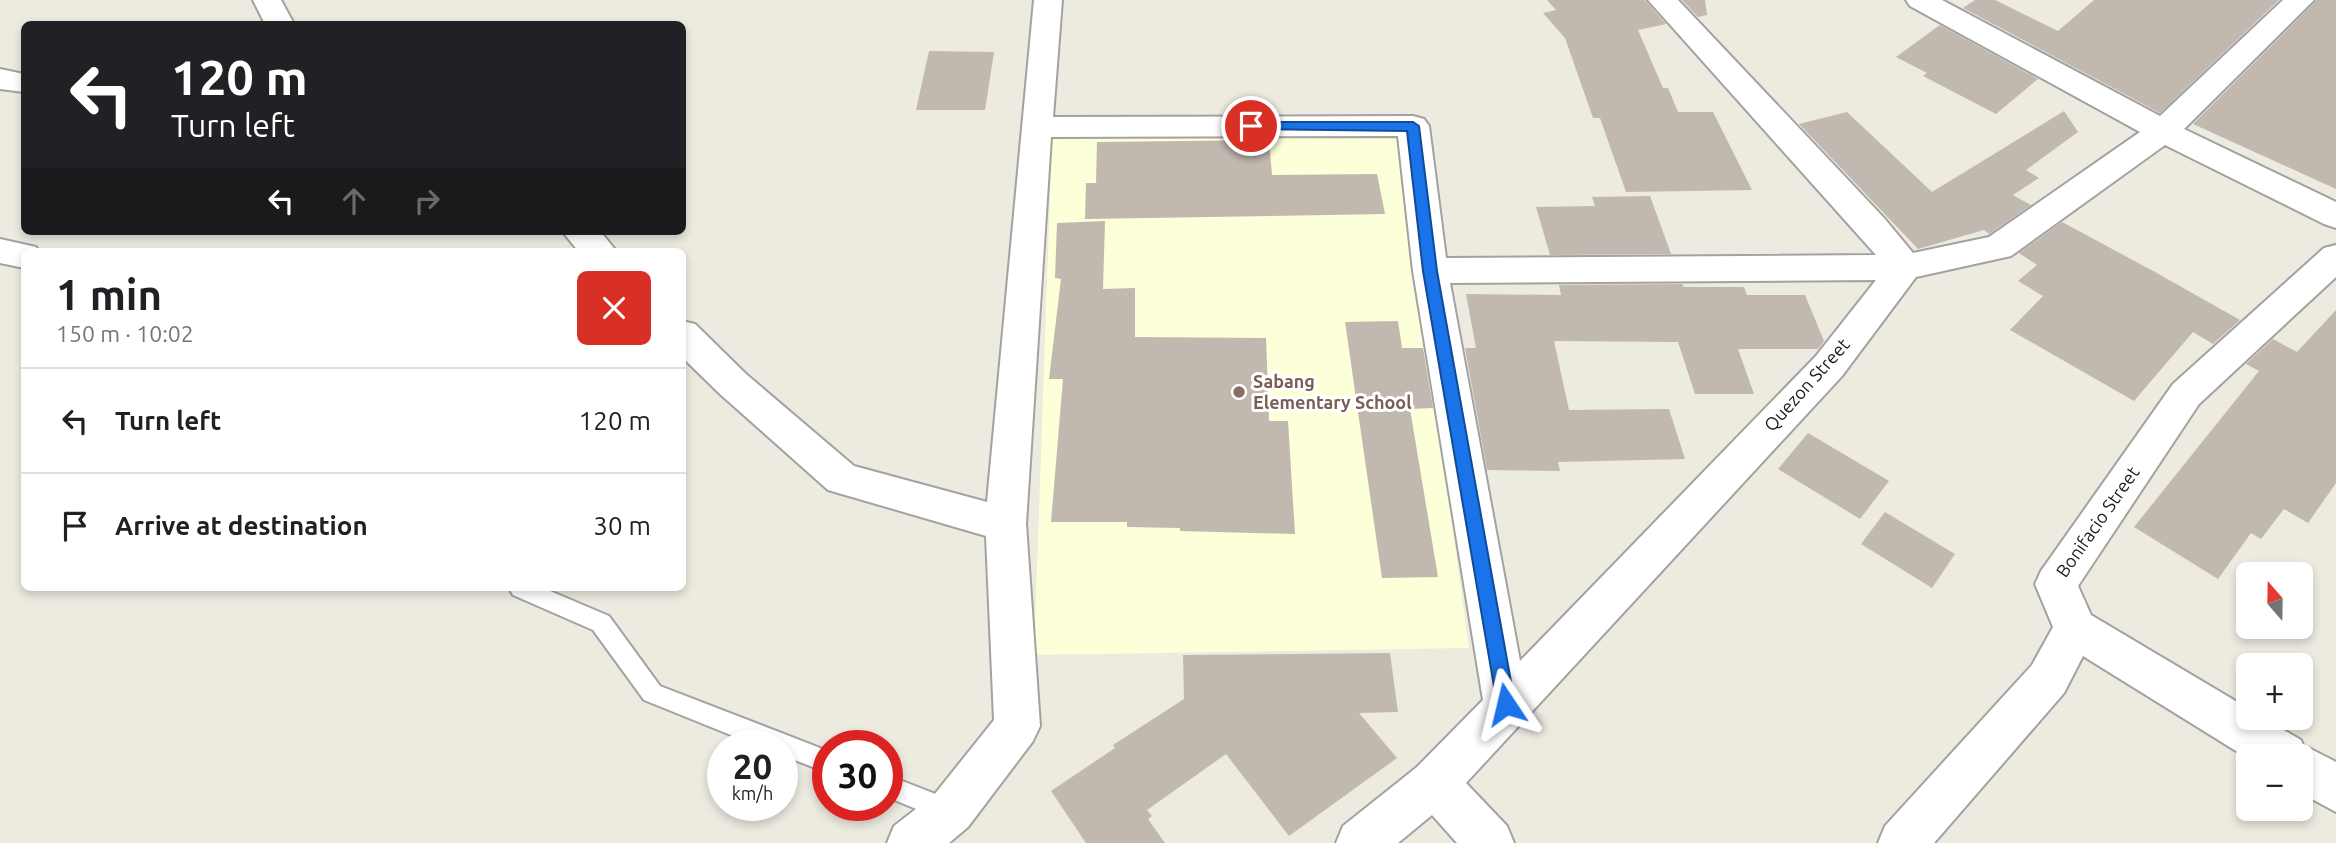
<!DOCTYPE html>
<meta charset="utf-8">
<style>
:root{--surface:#fff;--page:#f6f6f6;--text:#202124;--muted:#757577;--line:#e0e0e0}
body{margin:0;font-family:Ubuntu,sans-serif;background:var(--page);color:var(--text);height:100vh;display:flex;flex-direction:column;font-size:26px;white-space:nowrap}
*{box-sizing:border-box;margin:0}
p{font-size:23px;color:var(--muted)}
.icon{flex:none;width:38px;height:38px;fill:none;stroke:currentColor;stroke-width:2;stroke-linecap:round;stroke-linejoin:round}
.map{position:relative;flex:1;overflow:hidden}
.side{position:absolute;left:21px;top:248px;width:665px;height:343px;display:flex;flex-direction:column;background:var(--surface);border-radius:10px;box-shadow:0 4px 10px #0003}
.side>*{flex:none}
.guide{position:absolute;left:21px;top:21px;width:665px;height:214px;border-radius:10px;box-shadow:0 4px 10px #0003;background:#202124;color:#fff;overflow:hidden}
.needle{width:46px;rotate:340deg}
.tools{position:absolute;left:2236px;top:562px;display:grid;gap:14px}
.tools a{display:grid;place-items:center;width:77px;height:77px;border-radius:10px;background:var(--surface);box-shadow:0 4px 10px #0003;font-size:35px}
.speed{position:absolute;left:707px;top:730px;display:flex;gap:14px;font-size:35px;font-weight:700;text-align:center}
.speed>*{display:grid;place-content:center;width:91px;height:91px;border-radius:50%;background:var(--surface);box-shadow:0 4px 10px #0003;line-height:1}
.speed small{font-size:18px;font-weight:400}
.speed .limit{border:10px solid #d22;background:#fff;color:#111}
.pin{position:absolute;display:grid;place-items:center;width:60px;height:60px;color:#fff;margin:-30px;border:4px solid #fff;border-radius:50%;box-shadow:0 2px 7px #0007}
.me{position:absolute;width:77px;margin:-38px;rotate:350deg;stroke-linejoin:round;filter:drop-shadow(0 0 5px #0008)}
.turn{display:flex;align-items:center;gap:24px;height:147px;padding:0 35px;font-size:32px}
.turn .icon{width:91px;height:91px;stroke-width:2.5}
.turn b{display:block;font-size:49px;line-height:60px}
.lanes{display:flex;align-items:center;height:66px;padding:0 35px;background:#0003;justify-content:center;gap:35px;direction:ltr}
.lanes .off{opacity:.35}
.round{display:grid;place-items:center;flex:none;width:74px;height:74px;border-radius:10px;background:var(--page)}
.head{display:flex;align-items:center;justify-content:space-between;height:119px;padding:0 35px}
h1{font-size:42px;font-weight:600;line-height:52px}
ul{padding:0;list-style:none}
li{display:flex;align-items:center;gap:21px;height:105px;padding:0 35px;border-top:2px solid var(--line)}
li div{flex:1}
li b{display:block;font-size:26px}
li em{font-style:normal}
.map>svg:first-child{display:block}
.education{fill:#fcffd7}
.building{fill:#c1b8b0}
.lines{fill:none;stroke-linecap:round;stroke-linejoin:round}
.lane-casing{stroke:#a2a2a2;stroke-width:4}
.street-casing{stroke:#a2a2a2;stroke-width:4}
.lane{fill:#fff;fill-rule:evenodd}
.street{fill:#fff;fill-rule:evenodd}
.route{fill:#1a73e8;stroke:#114b97;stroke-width:2}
.education-dot{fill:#8d6e63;stroke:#fff;stroke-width:2.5}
.labels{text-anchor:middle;stroke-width:6;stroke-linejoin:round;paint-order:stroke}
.education-label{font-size:18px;font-weight:bold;fill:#785e54;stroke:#fff;text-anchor:start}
.street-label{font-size:18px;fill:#1b1b1b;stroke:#fff}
</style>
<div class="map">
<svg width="2336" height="843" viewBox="0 0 2336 843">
<rect width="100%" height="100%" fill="#edeae0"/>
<path class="education" d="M1399 133 1469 648 1034 655 1052 136Z"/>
<path class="building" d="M1547 0H1645L1666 24 1638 30 1663 88H1668L1678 112H1713L1752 190 1626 192 1600 118H1593L1565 38 1543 13 1556 10Z
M1682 0H1705L1707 15 1698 17Z
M1975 0H1995L2058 31 2094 0H2279L2160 113 1963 8Z
M2317 0H2336V189L2193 124Z
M1940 25 2038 79 1996 114 1923 76 1927 73 1896 57Z
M929 51 994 52 985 110H916Z
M2064 111 2078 132 2026 170 2039 178 2013 195 2031 205 1989 234 1984 230 1918 249 1799 124 1847 112 1932 192Z
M1269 140 1272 175 1377 174 1385 214 1085 219 1086 183H1096L1097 142Z
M1650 196 1671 254 1550 255 1536 207 1595 206 1592 197Z
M1105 221 1103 289 1135 288V337L1266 338 1269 421H1288L1295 534 1180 531V528L1127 527V522H1051L1063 379H1049L1061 279 1055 278 1057 223Z
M2062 222 2155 272 2240 320 2213 344 2193 332 2134 401 2010 330 2043 296 2018 281 2037 265 2019 253Z
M1682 284 1684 287H1744L1747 295H1805L1824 341 1818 349H1738L1754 394H1695L1678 342 1554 341 1569 410 1669 409 1685 459 1558 462 1560 471 1487 470 1465 348H1476L1466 294 1561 295 1559 285Z
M2336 310V483L2308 523 2284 509 2261 539 2251 533 2218 579 2134 527 2259 371 2246 364 2273 339 2297 352Z
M1398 321 1402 348H1423L1433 408 1410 409 1438 577 1382 578 1345 322Z
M1808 433 1889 481 1860 519 1778 469Z
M1885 512 1955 554 1932 588 1861 544Z
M1390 653 1398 712 1359 713 1397 758 1289 836 1226 754 1147 810 1152 816 1148 819 1165 843H1086L1051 791 1115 748 1113 745 1184 699 1183 655Z"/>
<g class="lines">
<g class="lane-casing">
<path id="lane" d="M509 588H543L609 616 660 686 828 751V773L782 755V746H758L644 700 593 630 513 595Z
M887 775 956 802 960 810 956 818 948 822 887 797Z"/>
</g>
<g class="street-casing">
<path id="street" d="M253 0H281L294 24H265Z
M1034 0H1062L1053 117 1413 116 1424 119 1429 126 1446 258 1876 255 1648 0H1678L1884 218 1913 253 1989 237 2140 132 1910 6 1906 0H1942L2160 116 2283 0H2314L2184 129 2336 202V228L2324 224 2165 145 2011 256 1916 277 1842 376 1466 783 1507 826 1514 843H1457L1432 815 1398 843H1336L1343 826 1417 767 1483 700 1413 271 1398 136 1051 137 1026 524 1040 726 1033 741 968 827 949 843H887L894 826 934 795 994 720 986 536 828 490 720 394 682 357V321L695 324 746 374 854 466 987 502ZM1876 280 1816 356 1520 661 1450 283Z
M0 69 24 74V92L0 89Z
M562 231H600L617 252H579Z
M0 239 36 247 39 252H24V268L0 263Z
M2336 245V277L2199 404 2078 586 2091 615 2249 709V718H2263L2301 740 2303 745 2336 762V812L2301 793V756H2249V759L2083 656 2064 693 1934 843H1878L1885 826 2032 665 2053 627 2035 584 2041 571 2173 384 2324 248Z"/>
</g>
<use href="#lane" class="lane"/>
<use href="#street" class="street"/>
</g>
<path class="route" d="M1251 122H1413L1419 126 1437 271 1515 704 1513 710 1506 713 1499 710 1497 704 1423 271 1407 131 1246 129 1245 126Z"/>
<circle class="education-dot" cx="1239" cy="392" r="7"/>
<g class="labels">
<g class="education-label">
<text x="1253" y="388">Sabang<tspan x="1253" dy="21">Elementary School</tspan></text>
</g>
<g class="street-label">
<text transform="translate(1807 385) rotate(-48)" y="6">Quezon Street</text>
<text transform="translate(2098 522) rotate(-55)" y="6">Bonifacio Street</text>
</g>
</g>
</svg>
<div class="tools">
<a><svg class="needle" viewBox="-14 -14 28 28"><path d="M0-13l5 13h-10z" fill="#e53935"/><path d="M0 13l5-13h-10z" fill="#757577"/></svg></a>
<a>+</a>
<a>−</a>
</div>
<div class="speed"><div>20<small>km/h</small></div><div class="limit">30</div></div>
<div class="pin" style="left:1251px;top:126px;background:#d93025"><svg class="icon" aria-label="arrive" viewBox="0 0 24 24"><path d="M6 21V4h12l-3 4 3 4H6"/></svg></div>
<svg class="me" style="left:1506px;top:704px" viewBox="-20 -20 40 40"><path d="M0-17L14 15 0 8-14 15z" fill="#1a73e8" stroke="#fff" stroke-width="4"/></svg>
<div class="guide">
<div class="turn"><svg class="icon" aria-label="left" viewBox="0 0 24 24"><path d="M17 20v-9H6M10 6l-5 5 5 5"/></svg><div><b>120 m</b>Turn left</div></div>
<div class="lanes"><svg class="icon" aria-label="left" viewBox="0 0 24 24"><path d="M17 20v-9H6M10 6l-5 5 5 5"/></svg><svg class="icon off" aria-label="ahead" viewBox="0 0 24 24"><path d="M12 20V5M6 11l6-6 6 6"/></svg><svg class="icon off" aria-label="right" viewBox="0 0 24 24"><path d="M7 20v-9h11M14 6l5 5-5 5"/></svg></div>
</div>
<section class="side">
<div class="head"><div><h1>1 min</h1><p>150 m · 10:02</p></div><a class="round" style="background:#d93025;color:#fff"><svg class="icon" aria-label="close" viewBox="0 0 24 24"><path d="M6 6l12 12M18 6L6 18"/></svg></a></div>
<ul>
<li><svg class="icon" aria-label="left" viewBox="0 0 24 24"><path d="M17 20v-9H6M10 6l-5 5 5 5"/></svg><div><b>Turn left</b></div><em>120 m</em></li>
<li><svg class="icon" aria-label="arrive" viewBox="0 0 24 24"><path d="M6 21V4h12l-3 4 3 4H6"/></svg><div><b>Arrive at destination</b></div><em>30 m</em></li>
</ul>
</section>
</div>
